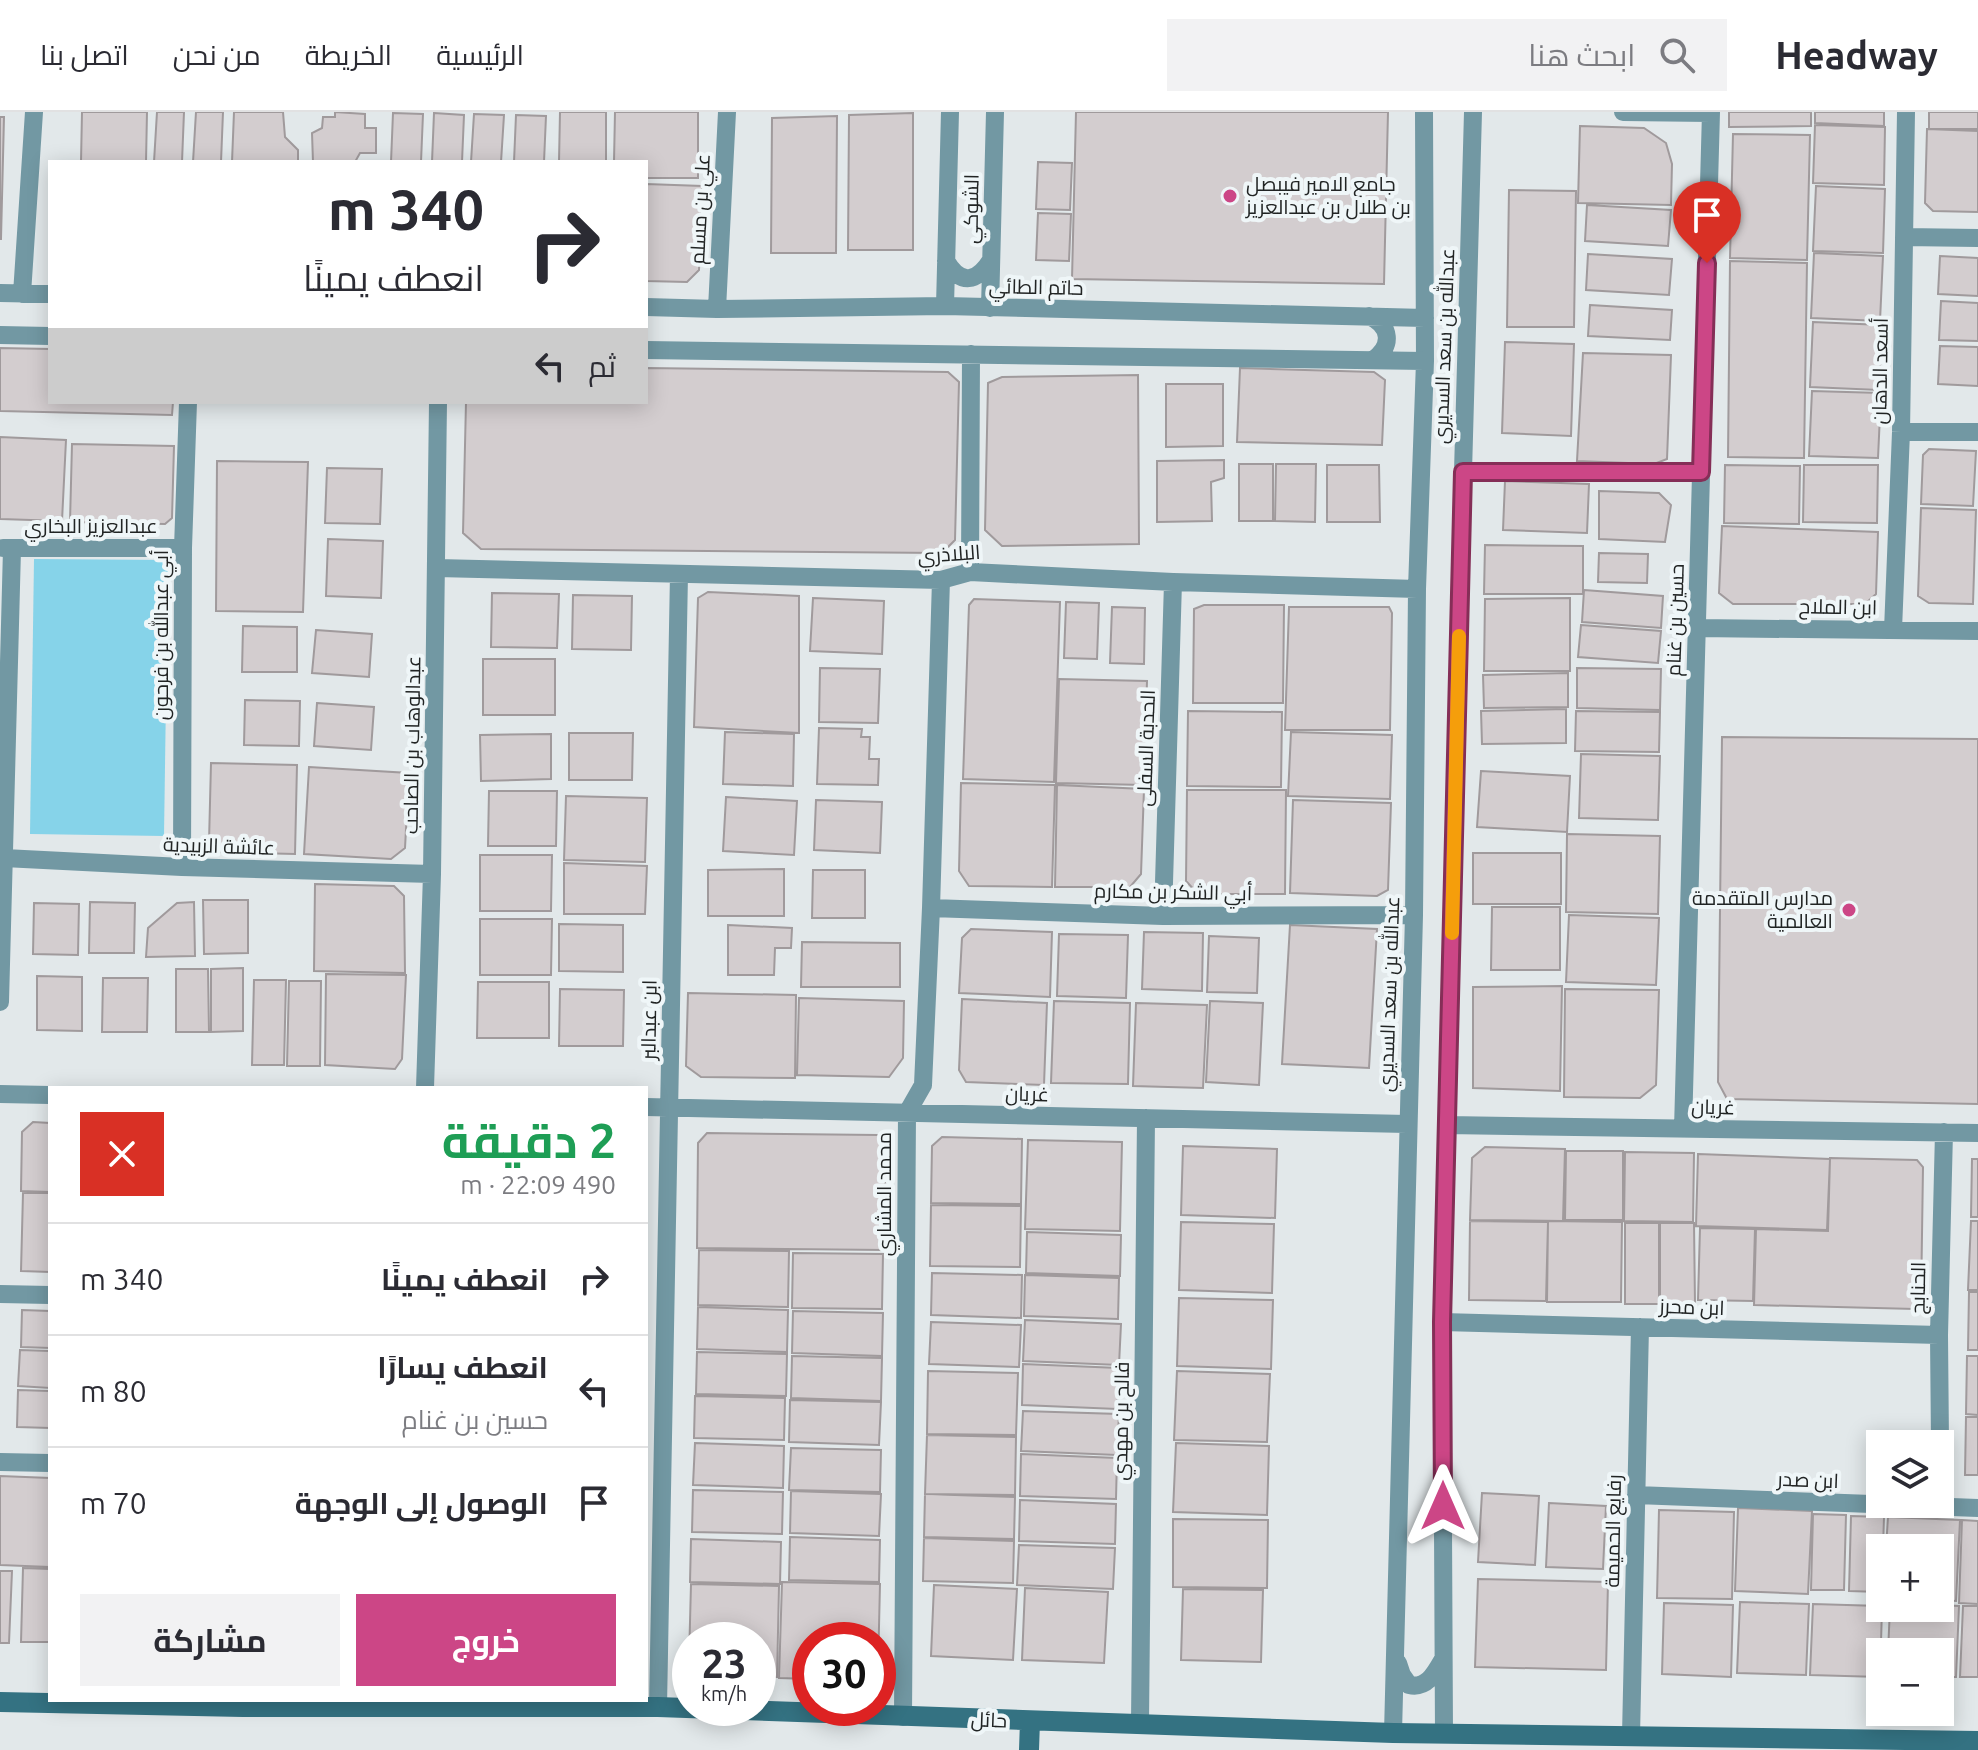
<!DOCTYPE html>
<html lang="ar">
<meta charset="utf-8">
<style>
:root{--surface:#fff;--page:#f2f2f3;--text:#2b2b33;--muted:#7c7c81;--line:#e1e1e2;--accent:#cc4686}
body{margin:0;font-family:Ubuntu,Cairo,sans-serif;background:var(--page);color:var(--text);direction:rtl;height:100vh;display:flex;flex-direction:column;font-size:30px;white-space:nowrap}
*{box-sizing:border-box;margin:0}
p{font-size:26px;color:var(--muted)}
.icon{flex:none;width:44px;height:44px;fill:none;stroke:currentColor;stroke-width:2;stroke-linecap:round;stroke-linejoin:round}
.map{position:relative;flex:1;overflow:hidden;direction:ltr}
.drawer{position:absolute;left:48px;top:974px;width:600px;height:616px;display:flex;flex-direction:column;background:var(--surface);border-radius:0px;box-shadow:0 4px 20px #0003;direction:rtl}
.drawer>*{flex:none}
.hud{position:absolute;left:48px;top:48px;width:600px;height:244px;border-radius:0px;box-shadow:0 4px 20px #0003;direction:rtl;background:#fff;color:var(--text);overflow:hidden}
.tools{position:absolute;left:1866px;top:1318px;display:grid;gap:16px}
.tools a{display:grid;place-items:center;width:88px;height:88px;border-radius:0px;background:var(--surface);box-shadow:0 4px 20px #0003;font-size:40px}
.speed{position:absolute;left:672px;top:1510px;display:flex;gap:16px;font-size:40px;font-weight:700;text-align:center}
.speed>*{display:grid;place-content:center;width:104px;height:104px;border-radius:50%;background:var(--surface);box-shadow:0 4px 20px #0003;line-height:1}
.speed small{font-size:20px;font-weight:400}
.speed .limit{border:12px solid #d22;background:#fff;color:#111}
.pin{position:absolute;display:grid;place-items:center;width:68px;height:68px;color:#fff;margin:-82px -34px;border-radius:50% 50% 50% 0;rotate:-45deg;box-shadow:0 0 8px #0007}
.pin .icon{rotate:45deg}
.me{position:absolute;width:88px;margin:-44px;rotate:0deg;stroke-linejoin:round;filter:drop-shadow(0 0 6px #0008)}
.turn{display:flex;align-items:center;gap:28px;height:168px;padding:0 32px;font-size:36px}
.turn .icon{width:104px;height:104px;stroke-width:2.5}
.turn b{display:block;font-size:56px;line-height:68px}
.then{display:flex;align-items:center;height:76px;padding:0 32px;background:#0003;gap:16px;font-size:30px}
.round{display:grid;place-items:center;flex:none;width:84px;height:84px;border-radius:0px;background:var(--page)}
.summary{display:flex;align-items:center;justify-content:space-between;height:136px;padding:0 32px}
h1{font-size:48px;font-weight:700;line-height:60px;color:#1e9e55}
.primary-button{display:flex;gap:16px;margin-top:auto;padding:16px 32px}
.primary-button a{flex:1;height:92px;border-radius:0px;background:var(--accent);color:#fff;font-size:32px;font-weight:700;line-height:92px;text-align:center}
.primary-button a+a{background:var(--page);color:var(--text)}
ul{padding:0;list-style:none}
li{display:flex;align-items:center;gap:24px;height:112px;padding:0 32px;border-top:2px solid var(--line)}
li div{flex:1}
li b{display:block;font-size:30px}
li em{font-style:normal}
header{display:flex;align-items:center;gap:48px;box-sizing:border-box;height:112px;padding:0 40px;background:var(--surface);border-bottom:2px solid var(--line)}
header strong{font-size:38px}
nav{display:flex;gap:44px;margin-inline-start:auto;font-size:28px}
.search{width:560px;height:72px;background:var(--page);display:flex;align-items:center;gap:20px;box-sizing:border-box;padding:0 28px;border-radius:0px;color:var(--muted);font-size:30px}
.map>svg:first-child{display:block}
.green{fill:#86d3e9}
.building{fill:#d3cdcf;stroke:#a09a9c;stroke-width:2}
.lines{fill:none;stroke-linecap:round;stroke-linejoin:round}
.street{stroke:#7298a3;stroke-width:18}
.secondary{stroke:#347282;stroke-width:20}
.route-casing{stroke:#852e57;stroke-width:20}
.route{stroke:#cc4686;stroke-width:14}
.slow{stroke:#f59e0b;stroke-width:14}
.poi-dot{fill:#cc4686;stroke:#eff6f8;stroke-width:3}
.labels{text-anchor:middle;stroke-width:8;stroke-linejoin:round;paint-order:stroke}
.poi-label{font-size:20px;fill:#212424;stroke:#eff6f8;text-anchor:start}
.street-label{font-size:20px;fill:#212424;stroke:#eff6f8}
</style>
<header>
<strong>Headway</strong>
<div class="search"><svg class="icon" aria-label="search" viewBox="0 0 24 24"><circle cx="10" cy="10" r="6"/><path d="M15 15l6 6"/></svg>ابحث هنا</div>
<nav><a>الرئيسية</a><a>الخريطة</a><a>من نحن</a><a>اتصل بنا</a></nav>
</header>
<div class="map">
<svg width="1978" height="1638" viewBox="0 0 1978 1638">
<rect width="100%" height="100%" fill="#e2e8ea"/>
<path class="green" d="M34 447 168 448 164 724 30 722Z"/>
<path class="building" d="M82 0H147L146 50H81Z
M157 0H184L182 50H154Z
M196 0H223L221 50H193Z
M234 0H283L285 25 298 38V50H232Z
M335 0 365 2V16H376V41H360L355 50H313L312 21 322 16 323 5H335Z
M560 0H606V50H559Z
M615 0H698V66H646V50H614Z
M1076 0H1388L1384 172 1072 167Z
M1729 0H1811V14L1729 15Z
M1815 0H1884V14L1815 11Z
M1929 0H1978V17H1929Z
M393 1 423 2 421 50H391Z
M434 1 464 3 462 50H432Z
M913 1V138H848L849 3Z
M474 2 504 3 501 50H471Z
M516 3 546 4 544 50H514Z
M837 4 836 141H771L772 6Z
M0 5H4L1 127H0Z
M1815 13 1885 15 1884 73 1813 71Z
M1580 14 1644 16 1666 31 1672 52 1671 93 1578 91Z
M1927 17 1978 19V100L1933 99 1925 91Z
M1733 22 1810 23 1807 148 1730 146Z
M1038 50 1072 51 1070 98 1036 97Z
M646 72 702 74 699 158 687 170 646 169Z
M1816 74 1885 77 1883 141 1813 139Z
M1509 78 1576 79 1574 215H1507Z
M1587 93 1671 98 1668 134 1585 129Z
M1038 101 1071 102 1069 149 1036 148Z
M1814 141 1883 144 1880 209 1811 206Z
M1588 142 1672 147 1669 183 1586 178Z
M1940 144 1978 146V184L1938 182Z
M1730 149 1807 151 1804 346 1728 345Z
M1941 189 1978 191V229L1939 228Z
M1590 193 1672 198 1670 228 1588 224Z
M1813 210 1882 213 1879 278 1810 275Z
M1505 230 1574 232 1571 324 1502 321Z
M1940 234 1978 235V274L1938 272Z
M0 236 50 237V290H173L172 303 0 299Z
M1583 241 1671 243 1667 347 1654 352 1577 349Z
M646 256 948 260 959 270 955 428 942 441 481 437 463 421 466 290H646Z
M1240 256 1374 260 1385 268 1382 333 1237 330Z
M1138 263 1139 432 1002 434 985 418 988 271 1002 265Z
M1166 272H1223V334L1166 335Z
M1812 279 1881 281 1878 346 1809 344Z
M0 325 66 328 62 409 0 407Z
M72 332 174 334 172 406 165 412 70 410Z
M1929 337 1976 339 1973 394 1921 392 1923 343Z
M1224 348V366L1211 370 1212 409 1157 410V349Z
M217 349 308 350 303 500 216 499Z
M1239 352H1273V409H1239Z
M1276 352H1316L1315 410 1275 409Z
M1327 353H1379L1380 410H1327Z
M1725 353 1800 354 1799 412 1724 411Z
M1804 353H1878L1877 411 1803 410Z
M327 356 382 357 380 412 325 411Z
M1505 369 1589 372 1587 421 1503 418Z
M1599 379 1659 381 1671 393 1665 430 1599 427Z
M1921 396 1976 398 1973 492 1929 491 1918 484Z
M1722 414 1878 420 1876 482 1865 492H1733L1719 481Z
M328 427 383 429 381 486 326 484Z
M1485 433 1583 434V482H1484Z
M1599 441 1648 442 1647 471 1598 470Z
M1584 478 1663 484 1661 516 1582 510Z
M708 480 799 484V621L694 615 698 486Z
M492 481 559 482 557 536 491 535Z
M573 483 632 484 631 538 572 537Z
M813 486 884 489 882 542 810 539Z
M1570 486V559H1484L1485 487Z
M974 487 1060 490 1054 670 963 667 969 493Z
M1066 490 1099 491 1097 547 1064 546Z
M1204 493H1284L1283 591H1193L1194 497Z
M1112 495 1145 496 1144 552 1110 551Z
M1289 495H1389L1392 501 1390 618H1285Z
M1581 513 1661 519 1658 551 1578 545Z
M243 514 297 515V560H242Z
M316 518 372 522 369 565 312 561Z
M483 547H555V603H483Z
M820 556 880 557 878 611 819 610Z
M1577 556 1661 557 1660 598 1577 596Z
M1568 561V595L1484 596 1483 563Z
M1059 567 1147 569 1144 673 1056 671Z
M245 588 300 589 299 634 244 633Z
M317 591 374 595 371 638 314 634Z
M1566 597V631L1482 632 1481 599Z
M1188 599 1282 600 1281 675 1187 674Z
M1576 599 1660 600 1659 640 1575 639Z
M819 616 862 617 861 625H870L869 647H879L878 673 817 672Z
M725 620 794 622 793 674 723 672Z
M1291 620 1392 623 1390 687 1288 684Z
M569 621H633L632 668H569Z
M551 622V667L481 669 480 623Z
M1722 625 1978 627V992L1727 987 1718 970Z
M1581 642 1660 644 1658 708 1579 706Z
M211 651 297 653 295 742 215 740 209 730Z
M309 655 409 661 405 736 391 747 304 742Z
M1481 659 1570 664 1567 720 1477 715Z
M961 671 1055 673 1052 775 969 774 959 759Z
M1057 673 1144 677 1141 762 1130 775H1055Z
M1187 678H1286L1285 782H1198L1186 769Z
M489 679H557L556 734H488Z
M566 684 647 686 645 750 564 748Z
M726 685 797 689 794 743 723 739Z
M816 688 882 690 880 741 814 738Z
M1293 688 1391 691 1388 778 1377 784 1290 781Z
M1567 722 1660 724 1658 802 1566 800Z
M1473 741H1561V792H1473Z
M480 743H552L551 799H480Z
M564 751 647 754 645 802H564Z
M784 757V804H708V758Z
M813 758H865V806H812Z
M315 772 394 774 404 784 405 861 314 859Z
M203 788H248V841L204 842Z
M90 790 135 791 134 841H89Z
M194 790 195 844 146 845 148 816 177 791Z
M34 791 79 792 78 843 33 842Z
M1492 795H1560V858H1491Z
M1569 803 1659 806 1656 873 1566 870Z
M480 807H552L551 863H480Z
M559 812 623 813V860L559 859Z
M728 813 792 816 791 836H775L774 863H728Z
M1290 813 1377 817 1369 956 1282 952Z
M971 817 1052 820 1050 885 959 881 962 826Z
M1144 820 1203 821 1202 879 1142 877Z
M1059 822 1128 823 1126 886 1057 884Z
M1209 824 1259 826 1257 881 1207 880Z
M802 830 900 831V875H801Z
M243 856V919L211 920V857Z
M176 857H208L209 920H176Z
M326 862 406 863 402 947 395 957 325 953Z
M37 864 82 865V919L37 918Z
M103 866H148L147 920H102Z
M254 868H286L284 953H252Z
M289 869H321L320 954H287Z
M478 870H549V926H477Z
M1562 874 1560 979 1473 976V875Z
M560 877 624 878 623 934H559Z
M1565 877 1659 878 1656 973 1640 986 1564 985Z
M688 881 796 883 795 966 701 965 686 954Z
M799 886 904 889 903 946 889 965 797 963Z
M962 887 1047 891 1044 973 966 970 959 958Z
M1054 889 1130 891 1128 972 1051 971Z
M1210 889 1263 891 1259 973 1206 970Z
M1136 891 1207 893 1203 976 1133 974Z
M33 1010 50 1011V1080L21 1079 22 1020Z
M707 1021 878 1023 886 1030 884 1138 697 1136 698 1031Z
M942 1025 1022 1027 1021 1092 931 1091 932 1034Z
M1028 1028 1122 1030 1120 1119 1025 1117Z
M1183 1034 1277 1037 1275 1106 1181 1103Z
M1485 1035 1565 1037 1563 1109 1470 1108 1472 1046Z
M1566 1039H1623V1108H1565Z
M1625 1040 1694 1041 1693 1110 1624 1109Z
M1698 1042 1830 1047 1827 1118 1696 1114Z
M1830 1046 1917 1048 1923 1055 1921 1191 1915 1197 1754 1193 1756 1117 1828 1119Z
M1972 1047H1978V1105H1971Z
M23 1081H50V1160L21 1159Z
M931 1093 1021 1094 1020 1155 930 1154Z
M1470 1109 1548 1110 1546 1189 1469 1188Z
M1548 1109 1622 1110 1621 1190H1547Z
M1971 1109H1978V1178H1968Z
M1181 1110 1274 1112 1272 1181 1179 1178Z
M1625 1111H1659V1192H1625Z
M1660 1111H1694L1695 1192H1660Z
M1700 1116 1755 1117 1753 1189 1698 1188Z
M1027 1120 1121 1123 1120 1164 1026 1161Z
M699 1138 789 1139 788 1195 698 1193Z
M793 1141 883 1142 882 1197 792 1196Z
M932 1161 1022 1163 1021 1206 931 1203Z
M1025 1163 1119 1166 1118 1207 1024 1204Z
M1969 1180H1978V1238H1968Z
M1179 1186 1273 1188 1271 1257 1177 1254Z
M698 1195 788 1198 787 1240 697 1237Z
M22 1198 50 1199V1236L21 1235Z
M793 1199 883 1201 882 1244 792 1241Z
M1025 1208 1121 1212 1119 1253 1023 1249Z
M931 1210 1021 1213 1019 1255 929 1252Z
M20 1238 50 1239V1276L18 1274Z
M697 1240 787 1242 786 1284 696 1282Z
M792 1244 882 1246 881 1289 791 1286Z
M1967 1244H1978V1303L1966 1302Z
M1023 1252 1119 1256 1117 1297 1022 1293Z
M928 1259 1018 1261 1016 1323 927 1322Z
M1177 1259 1270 1262 1267 1330 1174 1328Z
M18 1278 50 1279V1316L17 1315Z
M695 1284 785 1286 784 1328 694 1326Z
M790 1288 881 1290 879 1333 789 1330Z
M1023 1299 1119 1302 1117 1343 1021 1339Z
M1966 1305H1978V1363H1965Z
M927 1323 1016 1325 1015 1383 925 1382Z
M695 1331 784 1334 783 1376 693 1373Z
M1176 1331 1269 1334 1267 1403 1173 1400Z
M791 1336 881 1338 880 1380 789 1378Z
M1021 1342 1117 1346 1116 1387 1020 1384Z
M0 1364 50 1366V1455L0 1453Z
M693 1378 783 1380 782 1422 692 1420Z
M791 1379 881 1382 879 1424 790 1421Z
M1482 1381 1539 1384 1535 1453 1478 1450Z
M925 1382 1015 1385 1014 1427 924 1425Z
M1020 1388 1116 1392 1115 1432 1019 1429Z
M1549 1391 1606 1394 1603 1457 1546 1455Z
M1738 1396 1812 1399 1808 1482 1735 1479Z
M1659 1398 1734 1400 1732 1487 1657 1486Z
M1813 1402 1846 1403 1844 1478H1811Z
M1851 1404 1884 1405 1883 1436H1880V1480L1849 1479Z
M1888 1405 1960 1408 1956 1489 1940 1488V1436H1886Z
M1173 1407 1268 1408 1267 1476 1173 1475Z
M1962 1408 1978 1409V1492L1959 1491Z
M790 1425 880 1428 879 1470 789 1468Z
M924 1426 1014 1429 1013 1471 923 1469Z
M691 1427 781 1430 780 1472 690 1470Z
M1019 1433 1115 1436 1113 1477 1017 1473Z
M23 1456 50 1457V1530H21Z
M0 1459H12L9 1531H0Z
M1478 1467 1608 1470 1606 1558 1475 1555Z
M782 1470 880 1472 878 1557V1528H810V1567L779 1566Z
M691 1472 779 1474 777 1565H758V1528H690V1550L689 1548Z
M934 1473 1017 1477 1013 1548 931 1544Z
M1025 1476 1108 1480 1104 1551 1022 1548Z
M1183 1477 1263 1478 1261 1550 1181 1548Z
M1740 1490 1809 1492 1806 1563 1737 1561Z
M1664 1491 1733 1493 1731 1565 1662 1562Z
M1813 1492 1880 1494V1496H1882L1880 1565 1810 1563Z
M1940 1493 1959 1494 1956 1565H1940V1540H1888L1890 1496H1940Z
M1963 1494H1978V1565H1960Z"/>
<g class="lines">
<path class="street" d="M1623 0 1711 1
M1904 125 1978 126
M946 149C961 174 977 170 991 148
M0 181 50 182
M22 182 34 0
M945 194 950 0
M646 195 717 197 945 194 1425 206
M990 196 995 0
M717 197 727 0
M1369 204C1391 214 1393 234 1373 248
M0 223 50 224
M646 238 1425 249
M1901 320H1978
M1463 360H1701
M3 436H183
M437 456 941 468 970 460 1173 470 1417 477
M970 460 971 242
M1697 516 1978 519
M1893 518 1901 320 1906 0
M4 746 182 755 432 762
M182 755 183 436 188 290
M931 796 1163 804 1414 803
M1163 804 1173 470
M0 890 12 437
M425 976 432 762 438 290
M0 982 50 983
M646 995 1407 1012
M1447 1013 1978 1021
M1683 1017 1711 0
M0 1182 50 1183
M1442 1210 1939 1223
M1940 1332 1939 1223 1944 1020
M0 1350 50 1351
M1636 1383 1978 1396
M1398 1551 1402 1563 1409 1573C1427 1577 1435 1561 1443 1547
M658 1595 679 462
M903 1605 907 1001 923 973 931 796 941 468
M1140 1611 1146 1006
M1393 1621 1414 803 1417 477 1425 249 1424 0
M1444 1622 1442 1210 1463 360 1473 0
M1631 1624 1640 1215"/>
<path class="secondary" d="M0 1590 243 1595H658L1393 1621 1978 1629
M1029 1638 1030 1609"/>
</g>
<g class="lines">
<g class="route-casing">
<path id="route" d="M1443 1394 1442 1210 1463 360H1701L1707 151"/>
</g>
<use href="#route" class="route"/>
<path class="slow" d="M1452 821 1459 524"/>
</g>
<g class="poi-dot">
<circle cx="1230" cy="84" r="8"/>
<circle cx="1849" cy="798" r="8"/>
</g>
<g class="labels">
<g class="poi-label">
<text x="1246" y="79">جامع الامير فيبصل<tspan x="1246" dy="23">بن طلال بن عبدالعزيز</tspan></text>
<text x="1833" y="793" text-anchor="end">مدارس المتقدمة<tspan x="1833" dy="23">العالمية</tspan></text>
</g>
<g class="street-label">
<text transform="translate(700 97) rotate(-87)" y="7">علي بن مسلم</text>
<text transform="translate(971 97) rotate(-89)" y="7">الشوكي</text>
<text transform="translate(1036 175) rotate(1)" y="7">حاتم الطائي</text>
<text transform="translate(1444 234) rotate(-88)" y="7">عبدالله بن سعد السديري</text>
<text transform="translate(1880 259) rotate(-89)" y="7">أسعد الدهان</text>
<text x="91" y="421">عبدالعزيز البخاري</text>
<text transform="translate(949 442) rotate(-4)" y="7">البلاذري</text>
<text transform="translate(1838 495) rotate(1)" y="7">ابن الملاح</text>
<text transform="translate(1675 508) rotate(-88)" y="7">حسين بن غنام</text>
<text transform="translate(161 523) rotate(-90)" y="7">أبي عبدالله بن فرحون</text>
<text transform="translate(412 633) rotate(-89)" y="7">عبدالوهاب بن الصاحب</text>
<text transform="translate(1146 636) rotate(-88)" y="7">الحدبة السفلى</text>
<text transform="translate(219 734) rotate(2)" y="7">عائشة الزبيدية</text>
<text transform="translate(1173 780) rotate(1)" y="7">أبي الشكر بن مكارم</text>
<text transform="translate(1389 882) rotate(-88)" y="7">عبدالله بن سعد السديري</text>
<text transform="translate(649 908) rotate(-89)" y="7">ابن عبدالبر</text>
<text transform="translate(1027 982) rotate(1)" y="7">غريان</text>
<text transform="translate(1713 995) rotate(1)" y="7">غريان</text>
<text transform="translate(884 1082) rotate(-90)" y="7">محمد المشاري</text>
<text transform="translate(1918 1176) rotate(-89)" y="7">الحنابج</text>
<text transform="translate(1692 1195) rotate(2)" y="7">ابن محرز</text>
<text transform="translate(1121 1309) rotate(-89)" y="7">فالح بن مهدي</text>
<text transform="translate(1808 1368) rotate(2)" y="7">ابن صدر</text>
<text transform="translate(1613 1419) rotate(-89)" y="7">رفايع الحميمة</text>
<text transform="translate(989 1608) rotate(2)" y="7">حائل</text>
</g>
</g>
</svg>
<div class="tools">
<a><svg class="icon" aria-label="layers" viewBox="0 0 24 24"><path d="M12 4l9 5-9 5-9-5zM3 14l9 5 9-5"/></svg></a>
<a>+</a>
<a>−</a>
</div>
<div class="speed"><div>23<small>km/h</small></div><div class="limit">30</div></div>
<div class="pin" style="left:1707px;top:151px;background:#d93025"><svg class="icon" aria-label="arrive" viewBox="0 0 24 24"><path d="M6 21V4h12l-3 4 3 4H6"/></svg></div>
<svg class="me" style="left:1443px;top:1394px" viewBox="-20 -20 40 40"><path d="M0-17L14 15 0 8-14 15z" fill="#cc4686" stroke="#fff" stroke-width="4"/></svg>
<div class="hud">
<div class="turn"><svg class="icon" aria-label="right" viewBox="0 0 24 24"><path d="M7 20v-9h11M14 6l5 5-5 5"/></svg><div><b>340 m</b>انعطف يمينًا</div></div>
<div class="then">ثم<svg class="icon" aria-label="left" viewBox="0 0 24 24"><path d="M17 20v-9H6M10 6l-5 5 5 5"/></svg></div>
</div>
<section class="drawer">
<div class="summary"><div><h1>2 دقيقة</h1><p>490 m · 22:09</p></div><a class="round" style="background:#d93025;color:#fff"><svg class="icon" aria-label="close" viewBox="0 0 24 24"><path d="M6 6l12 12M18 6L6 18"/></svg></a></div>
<ul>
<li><svg class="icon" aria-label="right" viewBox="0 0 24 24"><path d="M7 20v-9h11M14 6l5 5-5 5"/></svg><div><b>انعطف يمينًا</b></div><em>340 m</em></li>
<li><svg class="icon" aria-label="left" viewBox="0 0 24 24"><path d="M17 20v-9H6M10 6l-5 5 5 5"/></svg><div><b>انعطف يسارًا</b><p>حسين بن غنام</p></div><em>80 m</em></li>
<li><svg class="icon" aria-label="arrive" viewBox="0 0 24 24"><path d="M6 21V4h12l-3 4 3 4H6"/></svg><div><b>الوصول إلى الوجهة</b></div><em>70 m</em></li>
</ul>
<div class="primary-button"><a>خروج</a><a>مشاركة</a></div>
</section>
</div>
